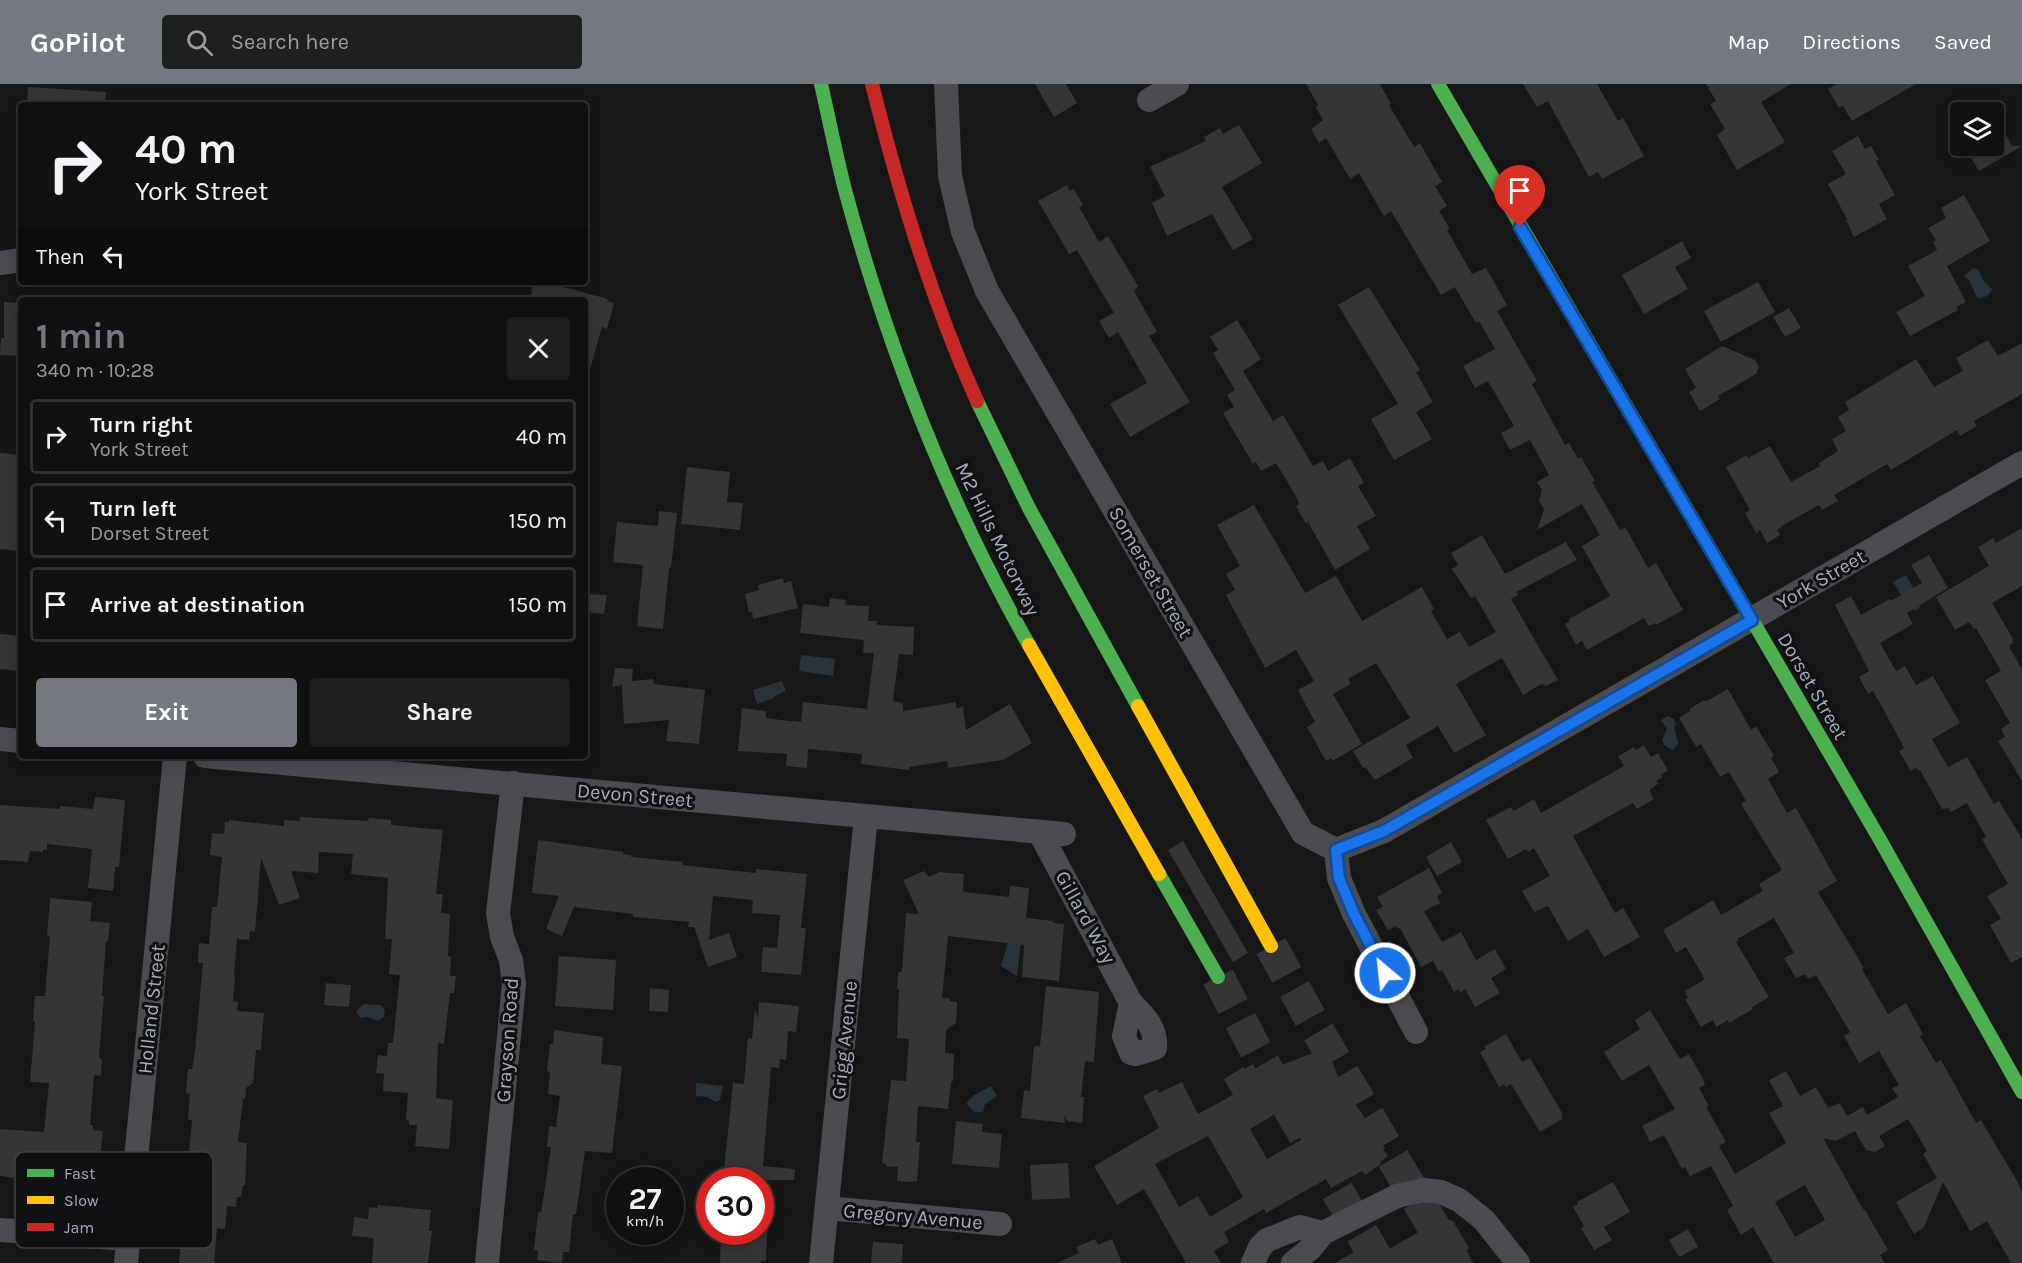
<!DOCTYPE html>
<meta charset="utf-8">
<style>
:root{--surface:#111;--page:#1e1f1f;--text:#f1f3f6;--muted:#9c9d9f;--line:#303131;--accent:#747980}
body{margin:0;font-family:Karla,sans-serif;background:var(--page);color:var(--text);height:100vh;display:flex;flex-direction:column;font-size:22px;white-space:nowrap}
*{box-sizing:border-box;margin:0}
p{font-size:20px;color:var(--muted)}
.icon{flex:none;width:33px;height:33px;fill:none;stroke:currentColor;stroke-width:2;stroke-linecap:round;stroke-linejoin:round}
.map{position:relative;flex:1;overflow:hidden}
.panel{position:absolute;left:18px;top:213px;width:570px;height:462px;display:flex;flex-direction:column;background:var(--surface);border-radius:6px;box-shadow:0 3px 15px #0003,0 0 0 2px var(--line)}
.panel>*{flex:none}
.guide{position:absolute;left:18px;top:18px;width:570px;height:183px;border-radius:6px;box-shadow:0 3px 15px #0003,0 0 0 2px var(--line);background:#111;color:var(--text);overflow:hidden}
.buttons{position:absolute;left:1950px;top:18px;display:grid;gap:12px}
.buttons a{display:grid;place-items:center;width:54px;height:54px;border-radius:6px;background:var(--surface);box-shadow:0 3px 15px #0003,0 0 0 2px var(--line);font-size:30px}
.speed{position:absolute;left:606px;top:1083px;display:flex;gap:12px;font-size:30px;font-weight:700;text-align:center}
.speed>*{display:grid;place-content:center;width:78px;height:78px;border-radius:50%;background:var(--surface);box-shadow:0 3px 15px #0003,0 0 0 2px var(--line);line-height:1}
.speed small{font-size:15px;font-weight:400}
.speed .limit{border:9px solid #d22;background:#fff;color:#111}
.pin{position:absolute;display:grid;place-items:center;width:51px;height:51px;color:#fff;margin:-62px -26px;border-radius:50% 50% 50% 0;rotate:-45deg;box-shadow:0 0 6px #0007}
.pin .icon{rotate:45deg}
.me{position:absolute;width:66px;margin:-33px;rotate:332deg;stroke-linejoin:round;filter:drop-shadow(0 0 4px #0008)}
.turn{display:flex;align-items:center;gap:21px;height:126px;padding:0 18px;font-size:27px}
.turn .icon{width:78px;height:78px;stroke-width:2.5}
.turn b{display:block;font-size:42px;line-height:51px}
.then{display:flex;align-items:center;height:57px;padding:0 18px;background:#0003;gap:12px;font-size:22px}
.round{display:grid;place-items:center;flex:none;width:63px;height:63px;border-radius:6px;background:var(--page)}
.overview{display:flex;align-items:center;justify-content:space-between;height:102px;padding:0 18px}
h1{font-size:36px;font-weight:700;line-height:45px;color:var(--accent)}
.button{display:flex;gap:12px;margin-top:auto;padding:12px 18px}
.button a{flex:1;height:69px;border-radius:6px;background:var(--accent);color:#fff;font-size:24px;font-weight:700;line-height:69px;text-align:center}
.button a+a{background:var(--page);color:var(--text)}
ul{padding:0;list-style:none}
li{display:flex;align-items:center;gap:18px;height:75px;margin:0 12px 9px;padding:0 6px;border:3px solid var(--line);border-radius:6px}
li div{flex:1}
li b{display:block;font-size:22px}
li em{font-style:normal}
header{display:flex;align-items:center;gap:36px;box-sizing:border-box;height:84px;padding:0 30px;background:var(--accent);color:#fff}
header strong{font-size:28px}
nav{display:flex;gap:33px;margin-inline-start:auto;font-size:21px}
.search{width:420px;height:54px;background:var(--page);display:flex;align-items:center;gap:15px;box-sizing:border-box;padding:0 21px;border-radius:6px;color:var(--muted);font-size:22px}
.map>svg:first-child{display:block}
.water{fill:#28333a}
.building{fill:#353536;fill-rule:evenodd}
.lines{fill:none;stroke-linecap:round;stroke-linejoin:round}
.highway-tunnel{stroke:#343537;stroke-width:33;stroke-dasharray:33 16;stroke-linecap:butt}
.street{stroke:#4a4c50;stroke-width:24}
.fast{stroke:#4caf50;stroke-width:14}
.slow{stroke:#ffc107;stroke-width:14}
.jam{stroke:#c62828;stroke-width:14}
.route-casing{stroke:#114b97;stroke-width:15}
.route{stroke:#1a73e8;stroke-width:10}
.labels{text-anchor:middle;stroke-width:6;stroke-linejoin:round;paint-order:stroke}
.street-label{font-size:20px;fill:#a6aeb9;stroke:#111113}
.key{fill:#111113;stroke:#3e4045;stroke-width:1.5}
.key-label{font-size:16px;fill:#a6aeb9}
</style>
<header>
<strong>GoPilot</strong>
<div class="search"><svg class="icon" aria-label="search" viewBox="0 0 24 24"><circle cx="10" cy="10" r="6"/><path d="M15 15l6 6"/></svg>Search here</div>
<nav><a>Map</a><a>Directions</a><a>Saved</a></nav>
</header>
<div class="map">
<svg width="2022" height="1179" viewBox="0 0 2022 1179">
<rect width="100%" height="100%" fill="#171717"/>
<path class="water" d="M1973 184 1979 186 1982 195 1992 205C1991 211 1983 215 1977 214L1969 196 1964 192Z
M1906 491 1921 518 1919 519 1920 524 1915 527 1911 523 1909 524 1893 498Z
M801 571 835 575 833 592 799 587Z
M782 597 786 607 775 612 774 614 757 620 753 606Z
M1668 632 1674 635 1676 640 1674 643 1678 660 1672 666 1664 661 1662 656 1667 645 1661 636Z
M1008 858 1021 859 1017 892 1001 882Z
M364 920 381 921 385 926 384 933 378 937 367 933 360 934 356 927Z
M696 999 723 1002 720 1016 715 1018 708 1013 696 1012Z
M991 1002 997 1012 985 1020 983 1028H974L966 1019 974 1011Z"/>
<path class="building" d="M1035 0H1066L1077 19 1054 33Z
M1306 0H1380L1391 20 1389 21 1414 63 1420 59 1442 98 1435 102 1447 122 1439 127 1450 145 1447 146 1472 190 1486 184 1507 221 1497 227 1537 297 1532 300 1565 361 1569 359 1578 375 1581 373 1595 397 1592 398 1620 446 1625 443 1648 484 1656 479 1683 526 1656 541 1655 539 1649 542 1644 534 1587 566 1582 557 1576 561 1565 540 1570 537 1569 535 1610 512 1582 462 1600 451 1582 420 1537 446 1544 425 1539 417 1542 406 1537 398 1549 391 1530 356 1510 366 1501 349 1514 342 1488 297 1475 304 1463 282 1495 265 1479 237 1476 239 1455 203 1441 211 1391 127 1384 132 1359 89 1350 95 1326 54 1319 59 1311 45 1323 36 1316 23 1318 21Z
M1523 0H1597L1618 37 1623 34 1644 72 1602 95 1598 88 1589 93 1548 17 1537 23Z
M1706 0H1791L1761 18 1785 58 1737 86 1717 51 1725 45 1710 20 1716 17Z
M1837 0H1916L1852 37 1843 22 1839 24 1828 5Z
M28 3 106 8 105 21H27Z
M1994 30 2012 62H2022L1979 87 1964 62H1994Z
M1239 41 1262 79 1222 103 1253 155 1233 166 1212 130 1167 152 1152 119 1165 112 1150 83 1206 57 1204 53 1220 44 1223 50Z
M1858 52 1865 65 1871 62 1879 76 1876 77 1895 111 1879 120 1887 135 1854 153 1846 136 1847 135 1828 100 1846 90 1832 67Z
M1067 101 1070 107 1074 105 1083 121 1079 123 1099 158 1108 152 1138 202 1134 207 1157 248 1149 252 1190 318 1130 353 1110 320 1147 299 1118 248 1109 254 1099 237 1114 229 1077 166 1069 170 1038 117Z
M1964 111 1990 157 1947 182 1966 218 1956 223 1958 226 1910 252 1896 228 1925 212 1908 182 1937 166 1933 158 1936 156 1928 144 1946 134 1941 124Z
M1682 157 1691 174 1675 183 1688 205 1644 230 1622 191Z
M531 198H545L608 215 607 217 614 219 607 245 602 243 590 285 585 284V216H530L532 206Z
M1758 198 1775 228 1721 258 1704 227Z
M1369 203 1420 286 1416 288 1433 318 1416 328 1432 355 1394 376 1371 335 1398 320 1338 221Z
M4 218 21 219V272L0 271 1 254H4Z
M1789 224 1801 244 1785 253 1773 233Z
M1237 236 1261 275 1243 287 1273 337 1283 331 1313 382 1323 377 1328 387 1350 374 1364 399 1358 402 1376 432 1357 442 1370 465 1335 486 1308 438 1306 440 1296 422 1299 420 1297 414 1276 379 1261 387 1256 378 1253 380 1223 329 1234 323 1227 311 1235 306 1213 269 1218 266 1210 253Z
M1988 256 1998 272 2022 259V310L1974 337 1977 342 1960 352 1957 346 1891 386 1887 380 1834 411 1838 417 1822 426 1819 421 1785 440 1777 446 1780 451 1767 459 1760 446 1756 449 1745 429 1750 426 1726 383 1747 371 1748 374 1770 362 1791 398 1820 382 1819 379 1838 367 1832 355 1846 347 1838 333 1849 326 1845 318 1916 275 1934 303 1963 287 1956 274Z
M1722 262 1755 276 1759 283 1756 290 1718 312 1720 315 1700 327 1689 308 1696 304 1685 285Z
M0 369 21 371 20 467 0 465Z
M687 383 730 388 727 418 743 419 740 446 681 440Z
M1254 421 1305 509 1336 492 1362 537 1422 503 1434 525 1431 527 1447 555 1460 548 1469 563 1496 548 1475 512 1471 514 1452 485 1458 481 1451 469 1482 451 1505 490 1566 458 1577 476 1516 508 1518 511 1511 515 1558 596 1546 602 1541 600 1523 611 1502 574 1456 600 1486 651 1454 669 1438 642 1406 661 1413 674 1375 696 1365 683 1363 684 1353 667 1410 634 1376 579 1348 595 1351 600 1333 610 1362 660 1332 677 1331 674 1326 677 1307 643 1315 638 1298 606 1314 597 1296 566 1265 584 1226 511 1235 506 1226 490 1240 482 1217 441Z
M659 427 677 429 671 484H669L663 545 637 542 643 481 613 478 617 438 658 442Z
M2022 444V502L1992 519 2013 555 2012 556 2013 559 2009 562 2022 586V697L1998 657 2005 653 2001 645 2010 639 1985 596 2001 587 1976 544 1974 545 1969 538 1955 546 1936 513 1989 482 1978 463 1993 454 1996 459Z
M1929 471 1948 504 1907 529 1913 540 1880 559 1896 587 1905 582 1916 601 1933 592 1960 639 1932 655 1948 683 1967 673 1994 720 1999 717 2022 755V873L2011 879 1990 841 2001 835 1987 812 2008 800 1982 755 1986 753 1967 719 1951 728 1949 724 1942 725 1920 686 1918 687 1916 684 1911 687 1899 667 1904 664 1893 643 1873 607 1868 610 1859 593 1869 587 1835 521 1851 512 1861 531 1890 515 1891 517 1922 499 1911 481Z
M783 494 784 499 791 497 798 524 753 535 752 528H749L745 510 759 506 758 501Z
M585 510 607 511 604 530 585 528Z
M830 514 846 516 845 521 869 522 868 537H877V541L914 543 913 571 899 570 893 617 903 619V627L956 618V624L963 623 966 646 1010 620 1032 659 1003 676 948 684 947 677 909 683V686L861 680 862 670 808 665 807 684 786 682 787 670 738 667 742 624 766 627V634L789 637 790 640V637L801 638 803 618 867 625 874 569H863L864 556 800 549 803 520 829 523Z
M0 550 21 552V587L0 585Z
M615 584 633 585 632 597 653 595 654 600 705 606 699 660 666 657 669 636 624 640 622 601 612 603Z
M1728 605 1751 646 1756 642 1774 672 1771 674 1779 688 1768 695 1787 729 1796 724 1837 797 1818 808 1864 884 1862 885 1888 930 1906 919 1923 950 1920 952 1936 979 1941 976 1976 1039 1981 1036 2017 1097 2022 1107V1179H2011L1987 1137 1970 1147 1943 1098 1924 1143 1914 1150 1896 1118 1937 1094 1923 1070 1927 1067 1908 1035 1879 1052 1885 1062 1875 1068 1866 1066 1855 1047 1836 1057 1823 1054 1864 1127 1865 1126 1888 1166 1880 1171 1885 1179H1774L1753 1143 1741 1151 1727 1126 1733 1122 1711 1082 1690 1092 1685 1083 1682 1085 1664 1051 1650 1058 1642 1042 1675 1025 1649 981 1622 997 1604 968 1640 945 1635 936 1650 926 1680 975 1689 970 1702 993 1705 1001 1699 1004 1709 1022 1706 1023 1726 1058 1719 1062 1735 1090 1786 1059 1769 1029 1783 1022 1769 996 1786 987 1800 1012 1816 1003 1828 1024 1840 1019 1847 1032 1863 1023 1867 1031 1898 1013 1892 1004 1899 1001 1879 967 1859 979 1844 952 1850 948 1816 891 1808 895 1805 890 1796 894 1784 874 1794 869 1774 834 1737 855 1739 857 1736 858 1769 913 1752 923 1753 925 1729 939 1728 936 1716 943 1713 936 1701 943 1685 915 1688 914 1685 907 1704 896 1703 892 1686 863 1676 869 1663 846 1713 816 1721 831 1763 807 1759 800 1782 786 1741 720 1746 717 1729 688 1720 693 1701 660 1696 663 1679 634 1690 627 1689 625 1704 616 1705 618ZM1805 1101 1825 1136 1795 1153 1775 1118Z
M1644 661 1651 673 1658 669 1668 686 1661 691 1663 693 1656 697 1658 700 1649 706 1654 715 1637 725 1633 719 1573 752 1615 829 1623 824 1640 853 1604 873 1588 845 1568 857 1548 822 1534 828 1522 807 1550 792 1534 764 1528 768 1526 765 1508 775 1486 736 1511 723 1514 727 1534 715 1541 729 1624 682 1618 672 1634 663 1636 666Z
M95 713 125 716 119 783H115L113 807 88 804 92 765 47 760V766H43V768L30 767 28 778 0 776V721L60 725V722L93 725Z
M300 733 368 737 369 734 391 736V741L443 746 436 810H443L441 829 450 830 448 872 451 873 450 892H456L454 909H450L444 960 438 959 436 1014 453 1016 449 1065 415 1062 417 1041H409V1037L406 1036 408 1009 383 1007 384 990 376 989 378 971 387 972 388 959H393L400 891 389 890 392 855H385L388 794 351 790 353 770 319 768 318 789 291 787 300 814 279 821 261 774 255 848 250 847 249 856 237 855 234 891H235L233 917 238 918 237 927 264 929 261 966H256L253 999 246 1004 245 1015H243L238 1058 247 1059 245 1101H243L241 1113H237L236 1123 227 1122 225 1145 217 1144 214 1179H179L192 1036H188L190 1010 186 1009 188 985H192L195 967 203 879H198L199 859 209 860 212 823H217L222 773 210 771 212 749 224 750 225 737 229 738V736L284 742V736L300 737Z
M538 756 623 768V770L631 771V773L683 778 682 781 756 789V785L807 790 801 844H806L801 891 761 888 763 863 777 864 780 831 752 829 753 816 713 812 709 856 729 849 737 873 708 883 694 843H688L689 838 633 833V830L574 823 562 852 546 845 559 812 532 809Z
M1183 757 1248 869 1233 878 1168 766Z
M1451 758 1462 778 1437 792 1426 773Z
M1429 784 1442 809 1437 812 1440 819 1424 827 1442 858 1461 848 1476 876 1495 865 1506 885 1491 894 1500 909 1475 923 1465 905 1460 908 1458 905 1454 908 1442 886 1439 888 1433 877 1421 883 1400 844 1398 845 1396 842 1388 846 1376 826 1383 823 1377 813Z
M924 787 929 793 939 788 964 790 963 808 1009 813 1010 802 1029 804 1026 834 1053 837V839L1064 840 1059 897 1022 893 1024 861 948 852 942 914H950V917L957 918 956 939 946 946 945 969 954 970 953 997 951 998 948 1025 918 1022 916 1058H920L917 1097 910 1098 897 1097 898 1083 886 1082V1080L882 1079 891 996 906 997 909 955 897 954 899 905H897L898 888H902L906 829 919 830 903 796Z
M50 814 92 818 90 837 110 839 108 858 106 857 102 912H104L99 974 102 975 101 992 94 991 90 1041H93V1046L103 1047 97 1106 74 1103V1100L17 1091 15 1094 0 1092V1045L44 1048 49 999 30 998 35 937H33L35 912H45L50 852 47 851Z
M559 872 616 876 613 926 555 922Z
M326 899 351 901 349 923 324 921Z
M1046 902 1099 908 1094 978 1085 977 1081 1013H1084L1082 1039 1067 1037 1064 1031 1065 1039 1021 1034 1024 1006 1030 1007 1034 962H1040Z
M650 904 669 906 668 928 649 927Z
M759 918 799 922 796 948 788 947 786 976 780 975 779 984 771 983 763 1082 795 1085 794 1096H723L733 999 744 1000 748 954 752 955 755 925 758 934Z
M554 946 603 953 601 980 622 982 612 1069 585 1067 576 1130H573L569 1168H563L562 1179 537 1176 538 1167 534 1166 538 1128 541 1129 551 1063H547L549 1042 556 1043 560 1012 548 1010 550 988 547 987 550 960H553Z
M1506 950 1522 978 1530 974 1562 1029V1035L1540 1048 1511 1000 1506 1003 1504 1000 1499 1003 1480 968 1486 965 1484 963Z
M1313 969 1331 975 1339 995 1346 993 1356 1021 1385 1064 1383 1065 1388 1072 1380 1078 1381 1080 1365 1091 1362 1087 1331 1104 1326 1095 1266 1129 1264 1125 1224 1148 1229 1158 1214 1167 1221 1179H1186L1144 1105 1117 1121 1094 1082 1159 1044 1143 1012 1157 1005 1159 1009 1182 998 1198 1030 1233 1011 1224 995 1243 983 1244 985 1253 980 1258 990ZM1287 1023 1301 1056 1267 1075 1250 1045ZM1208 1052 1243 1113 1210 1133 1198 1112 1179 1123 1155 1080Z
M956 1037 983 1040 982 1048 1002 1050 999 1084 952 1080Z
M1068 1079 1070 1114 1032 1116 1030 1081Z
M1613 1098 1630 1128 1604 1143 1612 1156 1594 1166 1581 1144 1584 1142 1573 1123 1578 1120 1577 1118Z
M378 1121 431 1126 429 1147H432L428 1179H372L374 1154 352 1152 354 1133 368 1135 369 1123 377 1124Z
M1443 1134 1453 1137 1469 1164 1466 1166 1473 1179H1335L1368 1160 1375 1173Z
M1688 1145 1698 1163 1679 1173 1669 1156Z
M728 1148H767L766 1177H761V1179H720L721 1155H727Z
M1095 1155 1098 1161 1112 1155 1122 1179H1057L1079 1169 1076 1163Z
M873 1158 903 1160 902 1179H871Z"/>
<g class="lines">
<path class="highway-tunnel" d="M1271 862 1313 939 1455 1179
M1218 893 1259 972 1379 1179"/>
<path class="street" d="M946 0 950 92 963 148 987 207 1303 749 1336 766 1339 794 1354 830 1416 948
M1149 16 1177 0
M0 179 21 176
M0 655 21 657
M205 672 1064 750
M1040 749 1131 919C1144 932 1157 944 1155 964L1136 970 1131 969 1124 952 1131 919
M1336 766 1384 747 2022 379
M827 1124 1000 1140
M0 1146 128 1155
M126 1179 175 672
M487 1179 514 900 511 876 502 853 498 829 513 699
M821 1179 866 732
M1253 1179 1260 1163 1267 1156 1300 1143 1323 1149
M1293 1179 1311 1164 1323 1149 1397 1112 1424 1106 1441 1108 1459 1116 1484 1136 1518 1179"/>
<path class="fast" d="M821 0C829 35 836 71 845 106 888 265 948 418 1029 561
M1438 0 1615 303
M977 317 1029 424 1138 622
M1748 529 1879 754 2022 1008
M1159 790 1218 893"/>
<path class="slow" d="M1615 303 1748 529
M1029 561 1159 790
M1138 622 1271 862"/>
<path class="jam" d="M872 0C899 108 931 215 977 317"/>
</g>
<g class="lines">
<g class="route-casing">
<path id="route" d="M1385 889 1354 830 1339 794 1336 766 1384 747 1752 536 1520 143"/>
</g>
<use href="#route" class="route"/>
</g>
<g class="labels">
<g class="street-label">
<text transform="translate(998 455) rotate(64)" y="7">M2 Hills Motorway</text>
<text transform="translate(1151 488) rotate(60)" y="7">Somerset Street</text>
<text transform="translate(1821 495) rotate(-30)" y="7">York Street</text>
<text transform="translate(1813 602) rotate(60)" y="7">Dorset Street</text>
<text transform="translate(635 711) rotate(5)" y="7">Devon Street</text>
<text transform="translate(1086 833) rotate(61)" y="7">Gillard Way</text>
<text transform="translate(151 925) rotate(-84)" y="7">Holland Street</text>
<text transform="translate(507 956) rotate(-86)" y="7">Grayson Road</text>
<text transform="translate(844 956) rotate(-84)" y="7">Grigg Avenue</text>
<text transform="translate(913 1132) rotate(5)" y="7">Gregory Avenue</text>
</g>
</g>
<rect x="15" y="1068" width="198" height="96" rx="9" class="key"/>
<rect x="27" y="1085" width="27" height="8" fill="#4caf50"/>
<rect x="27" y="1112" width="27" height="8" fill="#ffc107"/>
<rect x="27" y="1139" width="27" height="8" fill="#c62828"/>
<g class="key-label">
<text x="64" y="1095">Fast</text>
<text x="64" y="1122">Slow</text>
<text x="64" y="1149">Jam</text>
</g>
</svg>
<div class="buttons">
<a><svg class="icon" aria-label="layers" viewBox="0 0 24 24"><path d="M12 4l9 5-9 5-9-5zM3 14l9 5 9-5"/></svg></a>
</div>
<div class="speed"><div>27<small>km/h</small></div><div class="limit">30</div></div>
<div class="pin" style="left:1520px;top:143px;background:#d93025"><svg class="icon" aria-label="arrive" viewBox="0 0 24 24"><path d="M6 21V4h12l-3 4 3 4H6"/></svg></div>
<svg class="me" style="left:1385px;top:889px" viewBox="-20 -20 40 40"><circle r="17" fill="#1a73e8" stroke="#fff" stroke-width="3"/><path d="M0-11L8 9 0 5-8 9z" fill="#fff"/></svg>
<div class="guide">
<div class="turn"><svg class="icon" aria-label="right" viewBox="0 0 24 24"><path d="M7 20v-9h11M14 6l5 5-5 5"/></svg><div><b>40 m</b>York Street</div></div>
<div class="then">Then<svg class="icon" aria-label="left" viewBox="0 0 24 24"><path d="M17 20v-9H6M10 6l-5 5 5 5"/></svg></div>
</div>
<section class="panel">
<div class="overview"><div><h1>1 min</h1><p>340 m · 10:28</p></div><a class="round"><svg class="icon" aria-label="close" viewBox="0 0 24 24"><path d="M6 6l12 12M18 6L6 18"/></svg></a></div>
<ul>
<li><svg class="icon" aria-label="right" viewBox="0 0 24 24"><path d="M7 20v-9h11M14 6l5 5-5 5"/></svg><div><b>Turn right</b><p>York Street</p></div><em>40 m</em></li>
<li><svg class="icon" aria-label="left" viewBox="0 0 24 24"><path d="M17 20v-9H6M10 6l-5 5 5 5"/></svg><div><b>Turn left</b><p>Dorset Street</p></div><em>150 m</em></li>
<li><svg class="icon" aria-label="arrive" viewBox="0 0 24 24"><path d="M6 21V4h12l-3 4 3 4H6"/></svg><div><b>Arrive at destination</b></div><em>150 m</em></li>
</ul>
<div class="button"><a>Exit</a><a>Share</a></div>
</section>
</div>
